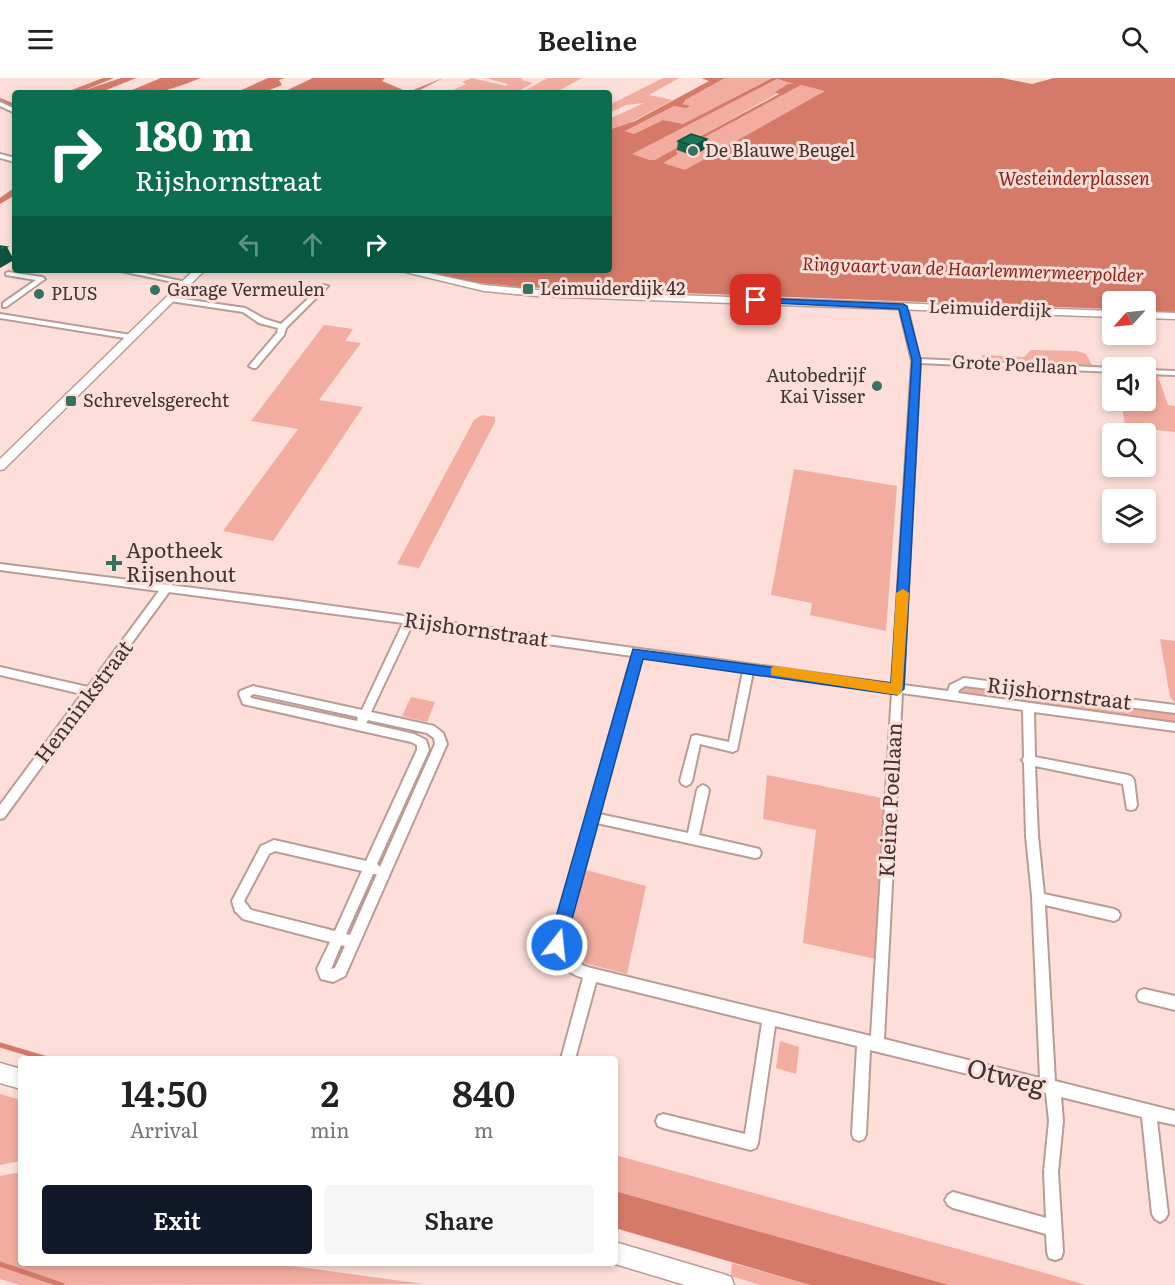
<!DOCTYPE html>
<style>
:root{--surface:#fff;--page:#f6f6f6;--text:#222;--muted:#767676;--accent:#111827}
body{margin:0;font-family:Literata,serif;background:var(--page);color:var(--text);height:100vh;display:flex;flex-direction:column;font-size:22px;white-space:nowrap}
*{box-sizing:border-box;margin:0}
p{font-size:20px;color:var(--muted)}
.icon{flex:none;width:33px;height:33px;fill:none;stroke:currentColor;stroke-width:2;stroke-linecap:round;stroke-linejoin:round}
.map{position:relative;flex:1;overflow:hidden}
.side{position:absolute;left:18px;top:978px;width:600px;height:210px;display:flex;flex-direction:column;background:var(--surface);border-radius:6px;box-shadow:0 3px 9px #0003}
.side>*{flex:none}
.hud{position:absolute;left:12px;top:12px;width:600px;height:183px;border-radius:6px;box-shadow:0 3px 9px #0003;background:#0b6e4f;color:#fff;overflow:hidden}
.needle{width:39px;rotate:243deg}
.buttons{position:absolute;left:1102px;top:213px;display:grid;gap:12px}
.buttons a{display:grid;place-items:center;width:54px;height:54px;border-radius:6px;background:var(--surface);box-shadow:0 3px 9px #0003;font-size:30px}
.pin{position:absolute;display:grid;place-items:center;width:51px;height:51px;color:#fff;margin:-26px;border-radius:12px;box-shadow:0 3px 9px #0006}
.me{position:absolute;width:66px;margin:-33px;rotate:16deg;stroke-linejoin:round;filter:drop-shadow(0 0 4px #0008)}
.turn{display:flex;align-items:center;gap:21px;height:126px;padding:0 24px;font-size:27px}
.turn .icon{width:78px;height:78px;stroke-width:2.5}
.turn b{display:block;font-size:42px;line-height:51px}
.lanes{display:flex;align-items:center;height:57px;padding:0 24px;background:#0003;justify-content:center;gap:30px;direction:ltr}
.lanes .off{opacity:.35}
.eta{display:flex;justify-content:space-evenly;align-items:center;height:102px;text-align:center}
.eta b{font-size:36px;font-weight:600;line-height:42px}
.action{display:flex;gap:12px;margin-top:auto;padding:12px 24px}
.action a{flex:1;height:69px;border-radius:6px;background:var(--accent);color:#fff;font-size:24px;font-weight:600;line-height:69px;text-align:center}
.action a+a{background:var(--page);color:var(--text)}
header{display:flex;justify-content:space-between;align-items:center;height:78px;padding:0 24px;background:var(--surface);font-size:27px;font-weight:600}
.map>svg:first-child{display:block}
.green{fill:#f2ada0}
.water{fill:#d57a69;fill-rule:evenodd}
.lines{fill:none;stroke-linecap:round;stroke-linejoin:round}
.stream{stroke:#d57a69;stroke-width:5}
.canal{fill:#d57a69;fill-rule:evenodd}
.street-casing{stroke:#b99c96;stroke-width:4}
.secondary-casing{stroke:#b99c96;stroke-width:3}
.street{fill:#fff;fill-rule:evenodd}
.secondary{fill:#fff;fill-rule:evenodd}
.wall{fill:#13654d}
.shaded-wall{fill:#0f523f}
.building{fill:#16755a;stroke:#0f523f;stroke-width:1.5}
.route{fill:#1a73e8;stroke:#114b97;stroke-width:1.5}
.slow{fill:#f59e0b}
.poi-dot{fill:#36735e;stroke:#fdded8;stroke-width:2}
.labels{text-anchor:middle;stroke-width:6;stroke-linejoin:round;paint-order:stroke}
.far-poi-label{font-size:18px;fill:#403431;stroke:#fdded8;text-anchor:start}
.far-water-label{font-size:18px;font-style:italic;fill:#8f2113;stroke:#fdded8}
.far-street-label{font-size:18px;fill:#403431;stroke:#fdded8}
.poi-label{font-size:21px;fill:#403431;stroke:#fdded8;text-anchor:start}
.street-label{font-size:21px;fill:#403431;stroke:#fdded8}
.near-street-label{font-size:26px;fill:#403431;stroke:#fdded8}
</style>
<header><svg class="icon" aria-label="menu" viewBox="0 0 24 24"><path d="M4 6h16M4 12h16M4 18h16"/></svg>Beeline<svg class="icon" aria-label="search" viewBox="0 0 24 24"><circle cx="10" cy="10" r="6"/><path d="M15 15l6 6"/></svg></header>
<div class="map">
<svg width="1175" height="1207" viewBox="0 0 1175 1207">
<rect width="100%" height="100%" fill="#fdded8"/>
<path class="green" d="M472 0 506 8 508 6 485 0H523L521 2 533 5 515 15 449 14 466 6 462 4Z
M547 0H582L558 13 563 15H521Z
M663 0H679L649 17 673 22 624 48 609 52V41L644 25 626 27 609 35V27Z
M725 0H772L683 46 663 42 634 56 625 53 674 28 689 29 684 26V22Z
M777 1 794 6 701 58 700 61 801 7 826 13 685 93 662 85 678 76 676 73 689 63 656 82H650L631 76Z
M324 247 353 251 345 263 361 265 319 322 363 329 273 463 223 453 298 351 251 343Z
M1031 272 1077 273 1086 276 1092 287 1091 289 983 284 982 277 1024 279Z
M1146 297 1158 298 1168 327 1175 328V354L1125 348 1121 323 1146 322Z
M482 337 495 339V344L419 490 397 486 474 342Z
M794 391 897 408 886 553 810 537 812 525 771 517Z
M1160 561 1175 563V625L1170 619Z
M959 608 1175 636V644L957 615Z
M411 619 435 624 427 644 402 638Z
M767 697 887 721 876 881 803 865 816 752 763 741Z
M582 791 646 808 627 896 564 880 560 875Z
M780 963 799 969 796 996 776 990Z
M0 1016 21 1022V1083L0 1087Z
M615 1077 1038 1193 1086 1207H949L615 1113Z
M21 1094V1185H270L424 1206 19 1207 0 1201V1098Z
M732 1185 810 1207H760L731 1198Z"/>
<path class="water" d="M103 0H114L82 13 121 0H136L99 15 69 13Z
M161 0H201C177 9 155 19 132 12Z
M268 0H285L279 2 282 7 262 15H235Z
M313 0H385L382 3 408 14 443 0 414 15H281Z
M701 0H725L685 22 683 26 690 28 686 30 674 28 625 53 634 56 663 42 683 46 772 0H1002L1032 6 1054 0H1175V234L1146 233V224H1113V231L520 209 470 204 416 192H609V52L635 43 709 3ZM777 1 794 6H788L775 14 779 16 701 58 699 62 801 7 825 13 685 92 663 85 678 76 676 73 691 64 689 63 655 82H650L632 76Z
M615 1113 949 1207H810L615 1150Z"/>
<g class="lines">
<path class="stream" d="M0 967 47 981
M0 1186 62 1207"/>
<path class="canal" d="M0 20 15 26V31L0 25Z
M11 112H15V117L0 126V120Z"/>
<g class="street-casing">
<path id="street" d="M0 24 15 31V35L0 28Z
M0 76 15 80V84L0 80Z
M116 192H130L190 205 187 207Z
M8 194 42 199 45 201 6 229H3V225L36 202 6 197V195Z
M323 207 328 208 286 250 284 257 256 290H253L249 288 277 255 278 250 259 245 243 234 170 223 166 221 170 219 245 230 265 241 281 246Z
M900 226 907 228 919 281 1113 290V294L920 285 903 607 948 613 950 607 964 600 1175 627V635L965 608 959 612 958 615 1175 645V653L1034 634 1035 679 1128 697 1132 699 1134 702 1137 727 1135 731 1131 732 1127 731 1123 706 1035 688 1038 758 1044 816 1114 831 1118 833 1120 837 1118 841 1114 843 1045 827 1055 1003 1175 1033V1047L1157 1043 1168 1136 1165 1141 1160 1144 1155 1141 1152 1136 1142 1039 1061 1019 1063 1043 1058 1094 1063 1174 1061 1180 1055 1182 1049 1180 1047 1174 1046 1156 953 1130 948 1127 945 1122 948 1117 953 1114 1046 1140 1044 1094 1049 1043 1046 1015 870 972 866 1056 864 1061 859 1063 854 1061 852 1056 857 968 775 948 758 1065 756 1070 751 1072 663 1050 658 1048 656 1043 658 1038 663 1036 745 1056 762 945 596 904 575 981H561L583 900C565 894 556 886 551 867L632 578 412 547 371 634 434 648 443 655 447 666 345 898 333 904 321 901 317 891 330 864 243 841 235 833 232 823 261 768 274 762 366 783 417 672V667L411 664 247 627 243 626 239 616 240 613 253 608 362 632 403 545 169 514 4 740 0 741V727L82 616 0 597V589L88 609 159 513 0 492V486L282 521 892 606 912 283 899 228ZM642 579 743 593 729 664 696 657 692 658 680 703 682 706 686 708 690 706 692 703 700 666 733 674 737 672 753 594 892 614 871 958 591 890C578 886 567 881 563 867L597 745 755 780 759 779 761 775 759 771 755 770 699 757 709 712 707 709 703 707 699 709 697 712 688 755 599 736ZM902 615 1023 632 1024 679 1022 682 1024 685 1026 758 1032 818 1040 1000 884 961ZM254 616 358 639 357 643 251 620 250 618ZM368 642 427 655 434 660 435 666 380 789 377 786 429 672 426 662 414 656 366 645ZM275 773 362 793 335 853 251 832 244 823 269 776ZM373 796H377L350 857 346 856ZM341 867 345 868 335 890 331 891Z
M0 236 131 257 135 259 131 261 0 240Z
M1146 292 1175 293V297L1146 296Z
M1144 911 1175 918V932L1139 923 1137 918 1139 913Z"/>
</g>
<g class="secondary-casing">
<path id="secondary" d="M194 192H205L4 391 0 392V381Z
M397 192H415L484 207 537 212 1113 233V239L537 218 484 213Z
M1146 234 1175 235V241L1146 240Z
M0 985 21 991V1011L0 1005Z
M615 1164 723 1196 731 1199 734 1207H685L615 1186 612 1185H615Z"/>
</g>
<use href="#street" class="street"/>
<use href="#secondary" class="secondary"/>
</g>
<path class="wall" d="M707 61 706 70 694 78 677 72 678 63Z"/>
<path class="shaded-wall" d="M707 61 706 70 694 78V68Z
M7 169 14 182 0 190V173Z"/>
<path class="building" d="M691 56 707 61 694 68 678 63Z
M0 168 7 169 0 173Z"/>
<path class="route" d="M756 220 903 226 907 228 921 282 904 611 897 617 643 581 565 867 563 873 557 875 551 873 548 867 633 571 891 605 912 282 899 231 753 224 752 222Z"/>
<path class="slow" d="M903 511 909 515 902 615 897 617 771 597V590L775 588 891 605 896 515Z"/>
<g class="poi-dot">
<circle cx="693" cy="73" r="6"/>
<rect x="522" y="205" width="12" height="12" rx="3"/>
<circle cx="155" cy="212" r="6"/>
<circle cx="39" cy="216" r="6"/>
<circle cx="877" cy="308" r="6"/>
<rect x="65" y="317" width="12" height="12" rx="3"/>
<path d="M111 476h6v6h6v6h-6v6h-6v-6h-6v-6h6z"/>
</g>
<g class="labels">
<g class="far-poi-label">
<text x="705" y="79">De Blauwe Beugel</text>
<text x="540" y="217">Leimuiderdijk 42</text>
<text x="167" y="218">Garage Vermeulen</text>
<text x="51" y="222">PLUS</text>
<text x="865" y="304" text-anchor="end">Autobedrijf<tspan x="865" dy="21">Kai Visser</tspan></text>
<text x="83" y="329">Schrevelsgerecht</text>
</g>
<g class="far-water-label">
<text x="1074" y="107">Westeinderplassen</text>
<text transform="translate(973 192) rotate(2)" y="6">Ringvaart van de Haarlemmermeerpolder</text>
</g>
<g class="far-street-label">
<text transform="translate(990 231) rotate(2)" y="6">Leimuiderdijk</text>
<text transform="translate(1015 287) rotate(3)" y="6">Grote Poellaan</text>
</g>
<g class="poi-label">
<text x="126" y="480">Apotheek<tspan x="126" dy="24">Rijsenhout</tspan></text>
</g>
<g class="street-label">
<text transform="translate(476 552) rotate(8)" y="7">Rijshornstraat</text>
<text transform="translate(1059 616) rotate(7)" y="7">Rijshornstraat</text>
<text transform="translate(84 624) rotate(-53)" y="7">Henninkstraat</text>
<text transform="translate(891 722) rotate(-87)" y="7">Kleine Poellaan</text>
</g>
<g class="near-street-label">
<text transform="translate(1006 999) rotate(14)" y="9">Otweg</text>
</g>
</g>
</svg>
<div class="buttons">
<a><svg class="needle" viewBox="-14 -14 28 28"><path d="M0-13l5 13h-10z" fill="#e53935"/><path d="M0 13l5-13h-10z" fill="#767676"/></svg></a>
<a><svg class="icon" aria-label="sound" viewBox="0 0 24 24"><path d="M4 9h4l5-4v14l-5-4H4zM17 9q2 3 0 6"/></svg></a>
<a><svg class="icon" aria-label="search" viewBox="0 0 24 24"><circle cx="10" cy="10" r="6"/><path d="M15 15l6 6"/></svg></a>
<a><svg class="icon" aria-label="layers" viewBox="0 0 24 24"><path d="M12 4l9 5-9 5-9-5zM3 14l9 5 9-5"/></svg></a>
</div>
<div class="pin" style="left:756px;top:222px;background:#d93025"><svg class="icon" aria-label="arrive" viewBox="0 0 24 24"><path d="M6 21V4h12l-3 4 3 4H6"/></svg></div>
<svg class="me" style="left:557px;top:867px" viewBox="-20 -20 40 40"><circle r="17" fill="#1a73e8" stroke="#fff" stroke-width="3"/><path d="M0-11L8 9 0 5-8 9z" fill="#fff"/></svg>
<div class="hud">
<div class="turn"><svg class="icon" aria-label="right" viewBox="0 0 24 24"><path d="M7 20v-9h11M14 6l5 5-5 5"/></svg><div><b>180 m</b>Rijshornstraat</div></div>
<div class="lanes"><svg class="icon off" aria-label="left" viewBox="0 0 24 24"><path d="M17 20v-9H6M10 6l-5 5 5 5"/></svg><svg class="icon off" aria-label="ahead" viewBox="0 0 24 24"><path d="M12 20V5M6 11l6-6 6 6"/></svg><svg class="icon" aria-label="right" viewBox="0 0 24 24"><path d="M7 20v-9h11M14 6l5 5-5 5"/></svg></div>
</div>
<section class="side">
<div class="eta">
<div><b>14:50</b><p>Arrival</p></div>
<div><b>2</b><p>min</p></div>
<div><b>840</b><p>m</p></div>
</div>
<div class="action"><a>Exit</a><a>Share</a></div>
</section>
</div>
